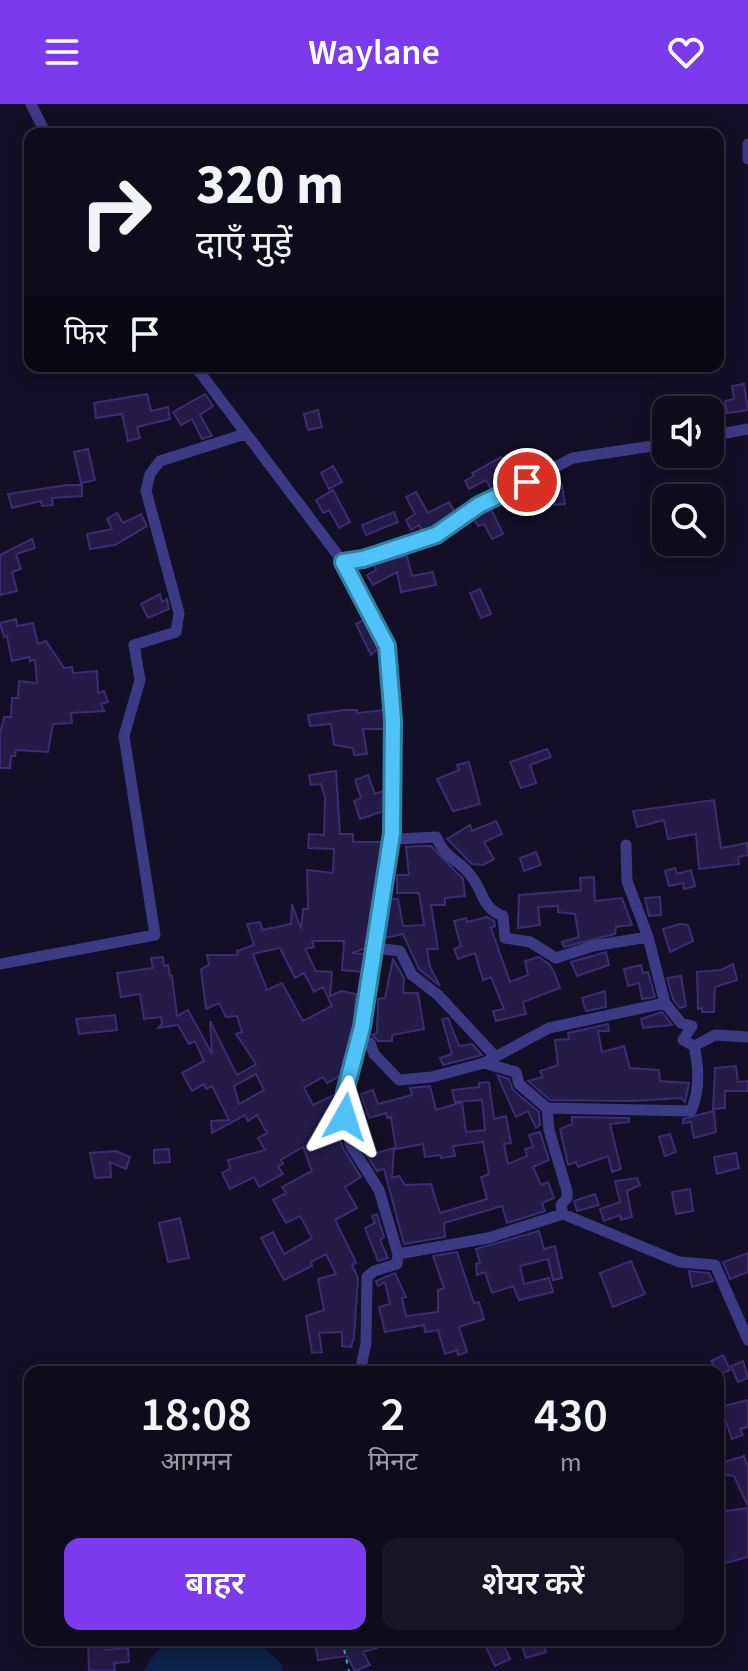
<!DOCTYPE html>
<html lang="hi">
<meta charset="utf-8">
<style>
:root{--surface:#0e0b1c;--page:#171425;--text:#f1f3f6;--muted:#9b9ba3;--line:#2e2b3b;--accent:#7c3aed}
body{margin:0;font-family:"Source Sans 3","Noto Sans Devanagari",sans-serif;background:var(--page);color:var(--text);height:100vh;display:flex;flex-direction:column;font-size:30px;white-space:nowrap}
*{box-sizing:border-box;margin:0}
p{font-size:26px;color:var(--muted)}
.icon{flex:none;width:44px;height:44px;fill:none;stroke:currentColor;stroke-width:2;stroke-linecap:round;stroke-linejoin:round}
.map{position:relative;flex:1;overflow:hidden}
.sheet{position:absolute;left:24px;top:1262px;width:700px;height:280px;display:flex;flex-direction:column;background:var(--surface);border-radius:16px;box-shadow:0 4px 20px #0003,0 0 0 2px var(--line)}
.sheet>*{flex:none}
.banner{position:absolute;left:24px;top:24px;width:700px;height:244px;border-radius:16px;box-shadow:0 4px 20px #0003,0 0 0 2px var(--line);background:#0e0b1c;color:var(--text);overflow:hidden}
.fabs{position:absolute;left:652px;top:292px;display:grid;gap:16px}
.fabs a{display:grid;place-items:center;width:72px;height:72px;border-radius:16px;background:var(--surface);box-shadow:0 4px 20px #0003,0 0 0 2px var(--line);font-size:40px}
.pin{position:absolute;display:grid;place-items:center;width:68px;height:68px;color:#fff;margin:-34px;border:4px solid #fff;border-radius:50%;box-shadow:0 2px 8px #0007}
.me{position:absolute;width:88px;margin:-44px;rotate:6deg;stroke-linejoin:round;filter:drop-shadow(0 0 6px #0008)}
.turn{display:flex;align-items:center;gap:28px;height:168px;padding:0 40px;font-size:36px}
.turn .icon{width:104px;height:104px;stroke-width:2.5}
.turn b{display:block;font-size:56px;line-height:68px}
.then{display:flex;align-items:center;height:76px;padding:0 40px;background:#0003;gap:16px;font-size:30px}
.eta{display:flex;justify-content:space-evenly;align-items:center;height:136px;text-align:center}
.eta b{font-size:48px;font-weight:600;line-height:56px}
.button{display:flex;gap:16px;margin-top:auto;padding:16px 40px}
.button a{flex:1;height:92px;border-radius:16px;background:var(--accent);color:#fff;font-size:32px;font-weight:600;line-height:92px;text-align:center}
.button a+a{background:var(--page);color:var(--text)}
header{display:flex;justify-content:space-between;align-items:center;height:104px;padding:0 40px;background:var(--accent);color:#fff;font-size:36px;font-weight:600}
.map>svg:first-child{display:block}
.water{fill:#0c2248}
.building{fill:#241b47;stroke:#3b2d73;stroke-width:2;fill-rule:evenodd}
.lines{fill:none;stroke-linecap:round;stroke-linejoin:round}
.path{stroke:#2fb8b0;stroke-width:2;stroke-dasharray:4 6;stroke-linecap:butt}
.street{stroke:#3d3a85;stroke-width:11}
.route-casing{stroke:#337fa1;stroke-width:20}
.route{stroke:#4fc3f7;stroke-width:14}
</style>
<header><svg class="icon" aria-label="menu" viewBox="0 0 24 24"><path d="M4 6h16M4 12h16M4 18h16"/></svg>Waylane<svg class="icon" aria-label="heart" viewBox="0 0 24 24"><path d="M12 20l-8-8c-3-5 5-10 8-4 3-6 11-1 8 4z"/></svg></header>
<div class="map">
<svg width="748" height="1567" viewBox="0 0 748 1567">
<rect width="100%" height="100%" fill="#130f26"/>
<path class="water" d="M186 1536H250L254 1543 267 1546 283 1562 282 1567H143L159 1545 183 1541Z"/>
<path class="building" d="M744 280 748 306 727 309 725 297 734 295 732 282Z
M147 290 151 307 168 303 170 315 137 323 140 334 128 337 122 310 96 314 94 299Z
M205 290 213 302 200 311 212 332 202 335 192 315 181 321 173 308Z
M318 306 322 323 308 326 304 310Z
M88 345 95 376 81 379 74 348Z
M501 353 514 374 491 385 486 376 469 385 465 377 474 372 472 369Z
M333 362 342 378 329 385 321 369Z
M67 381H82V392L52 394 53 401 42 402 41 397 12 404 8 390Z
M562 381 565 400 554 401 551 382Z
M333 386 350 418 339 424 329 406 323 409 316 396Z
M416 388 428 409 449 398 455 408 432 423 422 426 419 421 411 426 406 416 415 410 406 393Z
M491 405 503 430 492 435 484 420 478 422 474 415Z
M394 408 398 418 366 431 362 421Z
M117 409 123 419 141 410 147 422 115 441 90 445 87 430 112 425 107 415Z
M32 435 35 444 16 450 21 465 12 468 17 487 0 491V451Z
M407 452 412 472 433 468 436 481 401 488 397 468 373 481 367 471 376 466 374 460Z
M480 485 491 510 481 514 470 489Z
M160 490 162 498 167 495 169 505 148 514 141 500Z
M16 515 17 522 33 519 38 540 46 537 64 564 72 563 73 569 97 567 98 589 104 587 108 598 101 600 104 607 71 609 72 619 53 620 48 648 16 646 15 652H11L10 664H0V630L4 613H11L12 594H18L19 577 37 579 35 556 30 557 29 553 12 557 7 532 4 533 0 519Z
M364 516 379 544 371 551 356 520Z
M344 606H357L358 609 384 606V625H363L367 650 354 651 353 644 334 641 331 620 310 622 308 611Z
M547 645 551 653 530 661 536 679 521 684 510 658Z
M469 658 480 700 453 707 437 675 459 666 457 661Z
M336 667 340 730H353V738H381V746L366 844 352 849 365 850 362 868 342 866 344 837H312L314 843 305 845 316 867 332 868 330 892 341 887 356 890 354 921 340 972 327 979 323 973 304 984 313 1001 336 990V1009L332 1010 343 1044 361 1073 345 1083 357 1104 335 1116 354 1154 356 1159 352 1161 358 1174 354 1233 351 1243 342 1242V1228L319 1229 322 1248 312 1249 306 1212 324 1206 318 1175 336 1170 326 1150 311 1158 312 1162 284 1176 261 1134 273 1128 284 1150 312 1134 300 1112 286 1119 273 1096 286 1089 282 1083 312 1067 303 1043 281 1056 283 1060 278 1062 283 1070 259 1083 254 1073 230 1085 222 1069 230 1065 228 1056 265 1046 258 1034 267 1029 257 1011 248 1017 245 1011 212 1029 211 1017 229 1016 212 982 206 985 204 980 192 987 182 969 204 957 195 937 189 940 178 921 158 924 162 920 161 913 144 915 140 890 121 893 117 869 153 864 151 854 163 853 164 862 168 861 170 872H172L177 912 188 906 212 950 210 917 237 971 256 960 236 930 242 928 237 912 226 913 219 899 206 905 201 865 209 861 207 851H238L237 847 254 841 247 820 260 818 262 826 291 820 292 800 301 825 303 805H308L307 766 333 769 334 745 308 744 309 730 324 731 325 693 321 680 311 681 309 671ZM280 844 295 874 304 869 314 888 323 883 332 902 303 917 282 879 267 886 253 850ZM256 970 264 986 239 1000 234 982Z
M368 671 375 690 384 687V707L360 715 354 697 361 694 355 676Z
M714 696 721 744 747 739 748 751 738 753 739 760 699 765 696 730 668 735 664 716 637 723 633 707Z
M496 717 502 730 484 738 494 755 483 761 472 760 447 735 470 721 472 727Z
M419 742H431L463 775 465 792 445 794V801H431L438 845H427L430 863 440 882 419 865 403 830 384 834 390 795H398L403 822 424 821 419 789H397V771H409L406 743Z
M536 748 541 761 524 767 520 754Z
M675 764 677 770 691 766 695 782 684 785 683 779 669 782 665 767Z
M594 773 595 797 622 794 632 821 616 823 615 830 564 843 562 838 579 833 575 810 558 808V802L538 803 540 821 518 824 519 791 581 786 580 774Z
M660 793 661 811 649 812 645 794Z
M487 813 494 817 495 822 491 824 510 878 528 871 525 857 539 853 549 860 554 868 560 884 523 898 526 910 496 917 493 907 504 905 491 873 483 876 475 849 458 855 454 845 461 842 454 817 466 814 467 818Z
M680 820 688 821 693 837 670 848 663 825Z
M606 848 609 861 577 872 571 858Z
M393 855 404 874 403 889H418L424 925 392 931V937H378L372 931 377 929 378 895 385 894Z
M733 860 737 876 715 883 714 908H702V904L698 905 697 868 721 866Z
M641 861 643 869 648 868 655 893 642 895 639 879 628 882 624 865Z
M681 872 686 902 680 904 673 895 667 874Z
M605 887 606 903 586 907 582 894Z
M662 908 672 921 643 924 641 915Z
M115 911 117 926 79 930 76 915Z
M448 914 459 942 472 940 482 951 443 961 440 954 452 950 442 915Z
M608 920 609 927H598L602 948 624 942 630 964 659 966 660 977 689 979 685 998 681 994 632 997 550 996 528 977 543 973 540 967 558 961 555 936 569 935 568 929Z
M736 962 738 978 748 977V987H725V1004L713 1005 715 964Z
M497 971 509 975 513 986 539 1008 540 1021 536 1024 528 1007 516 1013Z
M489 978 494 1015 506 1012 511 1039 504 1040 508 1060 527 1052 525 1045 533 1043 529 1031 540 1028 549 1056 533 1063 541 1081 548 1078 554 1094 542 1099 545 1107 507 1119 502 1102 444 1119 445 1133 404 1140 384 1065 377 1067 361 1042 367 1041 369 1051 394 1044 392 1074 399 1072 405 1081 431 1080 440 1109 487 1095 481 1073 489 1070 483 1038 453 1042 455 1052 441 1054 440 1051 425 1053 423 1040 396 1045 391 1013 387 1014 386 1009 369 1014 361 990 373 986 378 1000 412 991 410 984 430 982 436 1006 462 998 466 1028 485 1026 482 996 455 998 452 986 479 983V979Z
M714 1007 716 1028 694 1034 691 1018 683 1019V1015Z
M572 1013 629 1014V1018L610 1020 621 1065 612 1068 608 1052 578 1063 576 1058 568 1061 560 1025 572 1020Z
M670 1030 676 1048 665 1052 659 1033Z
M169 1045 170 1058 154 1059V1046Z
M116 1047 130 1053 126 1065 110 1058 111 1073 95 1074 90 1049Z
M736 1049 739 1064 717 1070 714 1053Z
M637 1074 640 1081 627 1087 632 1113 621 1116 620 1111 604 1117 600 1105 620 1098 615 1077Z
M690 1085 693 1107 676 1110 672 1088Z
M595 1090 599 1101 577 1107 574 1097Z
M377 1110 384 1133 380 1136 388 1154 378 1157 365 1124 375 1119 372 1112Z
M180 1114 189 1154 168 1158 159 1119Z
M539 1127 544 1145 555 1142 562 1174 553 1176 548 1155 520 1162 524 1180 549 1174 553 1188 519 1196 513 1182 492 1189 485 1168 477 1171 476 1160 480 1159 476 1145Z
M457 1148 474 1199 479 1198 484 1215 459 1223 467 1248 458 1251 457 1246 445 1250 438 1226 425 1228 424 1221 385 1228 379 1203 390 1200 385 1178 378 1182 376 1177 395 1169 406 1193 402 1194 406 1212 438 1208V1186L444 1184 433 1152Z
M748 1149V1168L730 1175 723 1158Z
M631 1157 645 1190 613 1203 600 1169Z
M689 1167 709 1169 713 1177 692 1183Z
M723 1251 730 1266 718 1271 711 1257Z
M743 1257 748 1274 738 1278 731 1262Z
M748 1296V1323L740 1325 743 1331 732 1335 726 1318H722L720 1303Z
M744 1352 748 1363V1402L734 1372 718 1370V1360Z
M748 1404V1453L718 1461V1408Z
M88 1536H105L106 1546 128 1544 129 1558 114 1559 115 1567H89Z
M315 1536H375L377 1544 363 1548 370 1561 355 1567 347 1552 318 1556Z
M501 1536 510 1555 495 1562 486 1543Z
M542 1536 546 1548 526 1554 522 1542Z"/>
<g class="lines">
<path class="path" d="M342 1536 349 1567"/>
<path class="street" d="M31 0 46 30
M748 40V55
M195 262 343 458 387 542 393 616 392 729 362 923 345 988V1013L350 1040 379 1086 398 1150 488 1134 563 1110 679 1158 715 1161 748 1236
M710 332 748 325
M343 458 363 455 436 431 479 401 573 354 666 340
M392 729 398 735 436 733C447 757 459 755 471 772 484 788 481 803 503 812L505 834 530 838 556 854 593 842 648 833
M377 838 383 845 400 847 412 871 438 891 492 949 495 953 484 959 516 968 519 980 547 1004 549 1026 567 1087V1094L561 1101 563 1110
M0 860 155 831 124 632 140 576 134 541 176 528 179 509 146 387 150 370 160 357 245 330
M357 939H370L374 950 399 976 432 973 484 959
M694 942 715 931 748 933
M495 953 549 924 665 899
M547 1004 691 1007C700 987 699 964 694 942L683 936 692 922 681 919 665 899 648 833 627 777 626 741
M360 1268 366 1239 367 1173 374 1167 397 1160 398 1150"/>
</g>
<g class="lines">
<g class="route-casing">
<path id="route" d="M345 1013V988L362 923 392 729 393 616 387 542 343 458 363 455 436 431 479 401 527 378"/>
</g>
<use href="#route" class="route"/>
</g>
</svg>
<div class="fabs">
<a><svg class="icon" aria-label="sound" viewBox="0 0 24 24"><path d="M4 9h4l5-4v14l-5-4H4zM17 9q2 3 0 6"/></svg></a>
<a><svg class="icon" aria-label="search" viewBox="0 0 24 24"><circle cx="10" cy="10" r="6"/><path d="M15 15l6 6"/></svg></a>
</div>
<div class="pin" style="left:527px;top:378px;background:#d93025"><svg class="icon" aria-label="arrive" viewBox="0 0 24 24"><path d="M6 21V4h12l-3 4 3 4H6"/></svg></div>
<svg class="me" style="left:345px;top:1013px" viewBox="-20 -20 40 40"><path d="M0-17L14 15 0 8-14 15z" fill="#4fc3f7" stroke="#fff" stroke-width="4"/></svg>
<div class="banner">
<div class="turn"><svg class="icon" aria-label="right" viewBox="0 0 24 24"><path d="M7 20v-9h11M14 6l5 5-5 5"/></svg><div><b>320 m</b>दाएँ मुड़ें</div></div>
<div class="then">फिर<svg class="icon" aria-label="arrive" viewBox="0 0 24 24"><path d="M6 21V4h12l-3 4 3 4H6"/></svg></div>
</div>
<section class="sheet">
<div class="eta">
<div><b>18:08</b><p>आगमन</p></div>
<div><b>2</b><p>मिनट</p></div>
<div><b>430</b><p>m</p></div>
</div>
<div class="button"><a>बाहर</a><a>शेयर करें</a></div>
</section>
</div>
